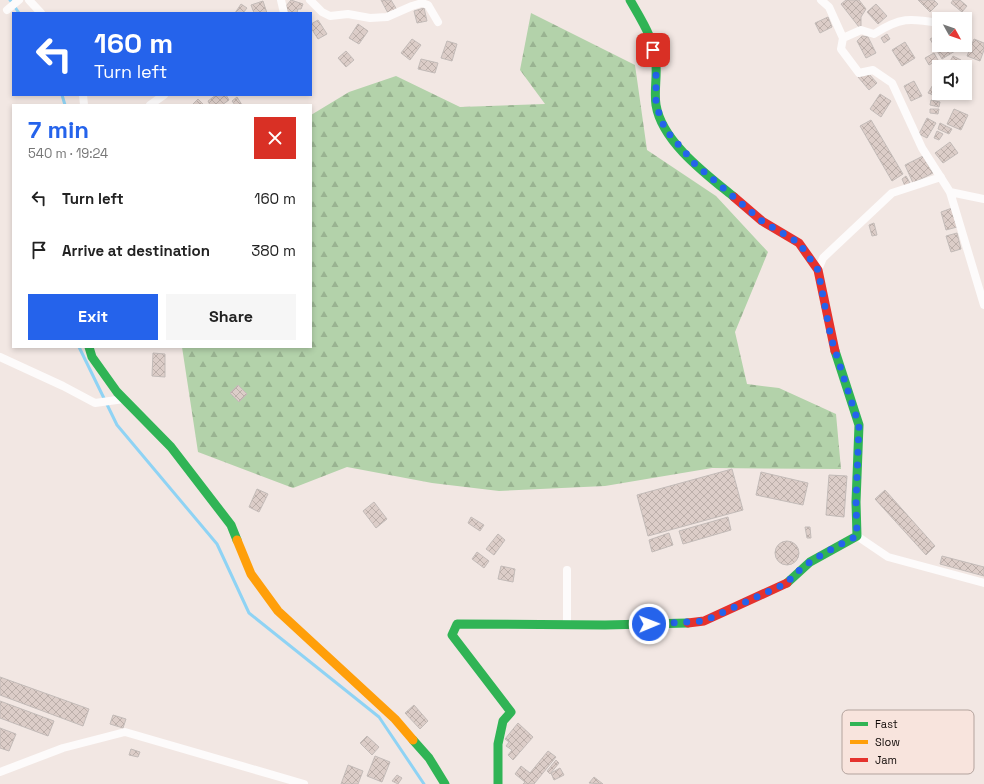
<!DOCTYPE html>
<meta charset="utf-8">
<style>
:root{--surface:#fff;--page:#f6f6f6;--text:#222;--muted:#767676;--accent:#2563eb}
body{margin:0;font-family:"Space Grotesk",sans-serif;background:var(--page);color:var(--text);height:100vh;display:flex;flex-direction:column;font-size:15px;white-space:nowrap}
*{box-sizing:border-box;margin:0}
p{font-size:13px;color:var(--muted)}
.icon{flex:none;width:22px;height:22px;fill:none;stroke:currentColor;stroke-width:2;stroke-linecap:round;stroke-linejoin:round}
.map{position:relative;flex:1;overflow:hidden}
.details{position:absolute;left:12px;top:104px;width:300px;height:244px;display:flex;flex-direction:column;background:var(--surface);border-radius:0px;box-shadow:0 2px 6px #0003}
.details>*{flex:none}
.banner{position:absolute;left:12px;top:12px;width:300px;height:84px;border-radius:0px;box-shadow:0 2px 6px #0003;background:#2563eb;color:#fff;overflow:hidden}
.needle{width:26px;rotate:130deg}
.buttons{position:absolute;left:932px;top:12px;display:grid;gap:8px}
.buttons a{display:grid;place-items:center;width:40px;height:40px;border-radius:0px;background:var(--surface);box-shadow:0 2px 6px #0003;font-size:20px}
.pin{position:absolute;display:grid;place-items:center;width:34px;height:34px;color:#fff;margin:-17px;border-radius:8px;box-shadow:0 2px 6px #0006}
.me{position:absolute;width:44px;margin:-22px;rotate:89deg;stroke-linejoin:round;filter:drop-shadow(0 0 3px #0008)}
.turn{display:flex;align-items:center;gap:14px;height:84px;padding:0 16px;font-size:18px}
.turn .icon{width:52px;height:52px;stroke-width:2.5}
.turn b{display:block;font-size:28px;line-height:34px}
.round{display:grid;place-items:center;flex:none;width:42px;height:42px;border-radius:0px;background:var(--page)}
.summary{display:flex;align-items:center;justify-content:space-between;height:68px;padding:0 16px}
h1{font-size:24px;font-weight:800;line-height:30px;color:var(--accent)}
.button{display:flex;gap:8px;margin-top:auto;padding:8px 16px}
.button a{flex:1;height:46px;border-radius:0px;background:var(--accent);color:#fff;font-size:16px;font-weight:800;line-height:46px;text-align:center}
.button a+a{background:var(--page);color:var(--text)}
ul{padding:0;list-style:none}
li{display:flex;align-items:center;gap:12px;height:52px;padding:0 16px}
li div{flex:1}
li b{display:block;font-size:15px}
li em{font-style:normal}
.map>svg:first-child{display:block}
.forest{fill:url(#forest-firs)}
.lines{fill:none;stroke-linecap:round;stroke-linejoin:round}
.stream{stroke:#8fd3f4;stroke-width:3}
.building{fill:url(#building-cross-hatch);stroke:#c3bbb8}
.street{stroke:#fdfbfb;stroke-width:8}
.fast{stroke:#30b455;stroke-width:9}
.slow{stroke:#ff9f0a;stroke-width:9}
.jam{stroke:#e5322d;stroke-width:9}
.route{stroke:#2563eb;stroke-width:7;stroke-dasharray:0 12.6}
.key{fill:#f8e4dd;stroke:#b3a39d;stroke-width:1}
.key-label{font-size:11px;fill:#110a08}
</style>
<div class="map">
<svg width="984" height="784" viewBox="0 0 984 784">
<defs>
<pattern id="forest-firs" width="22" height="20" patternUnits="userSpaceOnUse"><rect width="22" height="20" fill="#b3d2aa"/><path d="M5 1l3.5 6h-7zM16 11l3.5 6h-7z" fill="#99b391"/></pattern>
<pattern id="building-cross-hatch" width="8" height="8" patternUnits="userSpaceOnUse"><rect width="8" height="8" fill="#dccdc8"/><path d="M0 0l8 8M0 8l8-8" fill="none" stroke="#bcafaa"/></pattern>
</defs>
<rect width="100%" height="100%" fill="#f2e7e3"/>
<path class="forest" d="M531 13 635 65 647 150 716 196 768 252 735 332 747 384 779 388 836 414 841 469 712 468 605 486 499 491 432 483 347 467 293 488 198 452 182 347H311V115L349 92 396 76 460 107 545 104 520 70Z"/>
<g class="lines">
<path class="stream" d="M10 0 19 13
M62 95 65 105
M79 347 117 425 217 544 249 613 379 717 424 784"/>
</g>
<path class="building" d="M291 0 303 4 301 9H298L297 13H288L286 6Z
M381 0H391L397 10 389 15Z
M846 0H859L866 9 861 17V26L859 27 841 4Z
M918 0H934L938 4 930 12Z
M953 0H960L967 6 962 12 951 3Z
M263 1 267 13H254L251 5Z
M241 4 247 8 243 13H235Z
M876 4 887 16 878 24 867 12Z
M424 8 427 21 417 23 414 11Z
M963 14 970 20 965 25V19H958Z
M828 17 832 27 820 33 815 23Z
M318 20 327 34 318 39 311 28V24Z
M358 24 368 31 359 44 349 38Z
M887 34 890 39 884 43 881 38Z
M939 34V45H951L955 51 942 59 930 39Z
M862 36 868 37 876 53 866 58 857 41Z
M412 39 421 45 410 60 401 53Z
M974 39 984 43V50L980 61 967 56Z
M447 41 457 44 452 61 441 58Z
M905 42 915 58 902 66 892 50Z
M346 51 354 60 346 67 338 58Z
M934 53 938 60 929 65 925 58Z
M953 56 961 60 957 67H947Z
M421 59 438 63 435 73 418 69Z
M869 74 877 83 869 90 858 77Z
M937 78 939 79V93H943L941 98 928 93Z
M914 81 922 96 911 101 904 86Z
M880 94 891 101 881 117 870 109Z
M216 95H226L229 100 222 105H210L208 101Z
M237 97 242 105H235L232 101Z
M198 99 204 105H192Z
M931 100 940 102 939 107 930 105Z
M930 109H939L938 114 930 113Z
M954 109 968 115 961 130 947 124Z
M927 118 936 123 927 138 919 134Z
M871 120 903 174 892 181 860 126Z
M940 123 952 129 949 134 938 129Z
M937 131 943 134 939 140 934 138Z
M950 142 958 153 943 163 935 153Z
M923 156 933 173 913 183 905 165Z
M906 176 910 183 905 186 902 179Z
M952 208 957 227 946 230 941 212Z
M874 223 877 235 872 236 869 225Z
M957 233 961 249 951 252 946 236Z
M153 353 165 354V377L152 376Z
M238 385 247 394 239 402 230 393Z
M732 469 743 510 648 536 637 495Z
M761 472 808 483 803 505 756 495Z
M829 475 847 476 844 517 826 515Z
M257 489 268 494 259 512 249 507Z
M885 490 935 546 926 555 875 499Z
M374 502 387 519 376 528 363 511Z
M471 517 484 525 480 531 468 523Z
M728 517 731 530 683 544 679 531Z
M805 527H810L811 538H807Z
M669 533 673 545 652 552 649 540Z
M498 534 505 540 494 555 486 549Z
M775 553a12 12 0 1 1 24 0a12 12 0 1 1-24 0Z
M477 552 489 561 484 568 472 559Z
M942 556 984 567V576L940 564Z
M501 566 515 569 513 582 498 579Z
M0 677 89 709 83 726 0 695Z
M0 701 54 721 48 736 0 718Z
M414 705 428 721 420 729 405 713Z
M113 715 126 719 123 728 110 724Z
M518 723 533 737 513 760 508 755 512 750 506 746 509 742 505 739Z
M0 728 16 734 9 751 0 748Z
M367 736 379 747 372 755 360 743Z
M131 749 140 752 138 757 129 755Z
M548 751 556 757 534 784H523L525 782 515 774 521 766 530 773Z
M375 756 390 762 382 782 367 776Z
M556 760 559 763 550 774 547 771Z
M348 765 363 771 358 784H341Z
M560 768 564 775 554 780 551 773Z
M397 775 402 778 398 784 392 781Z
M594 777 603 784 589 783Z"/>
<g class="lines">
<path class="street" d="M29 0 41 13
M281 0 284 13
M310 0 322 12 330 16 348 14 370 18 387 17 412 6 422 3 428 5 438 22
M821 0 829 7 843 38 841 49 859 73 873 70 892 83 922 148 950 192 984 305
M7 10 19 0
M843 38 861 30 874 34C900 17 910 18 939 23
M83 95 84 105
M150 105 164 95
M950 192 984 199
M818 270 823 258 892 193 941 177
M0 357 63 386 95 403 124 399
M857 536 888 557 984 583
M567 624V570
M0 772 63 748 125 732 304 784"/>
<path class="fast" d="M630 0C642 21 655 40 656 65 657 78 654 92 656 105 662 142 707 175 734 197
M89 347 92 357 117 392 171 447 231 525 237 540
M787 583 810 562 857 536 856 502 859 425 835 351
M413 740 429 758 445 784
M498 784V744L503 721 511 712 452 635 457 624 605 625 688 623"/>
<path class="slow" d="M237 540 251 574 278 611 395 719 413 740"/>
<path class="jam" d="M734 197 762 221 799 243 818 270 835 351
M688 623 704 621 787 583"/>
</g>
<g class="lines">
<path class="route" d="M649 624 704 621 787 583C805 561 832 549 857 536L856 502 859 425 831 338 818 270 799 243 762 221 695 164 665 129 656 105V63L653 50"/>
</g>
<rect x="842" y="710" width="132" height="64" rx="6" class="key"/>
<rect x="850" y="722" width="18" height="4" fill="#30b455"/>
<rect x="850" y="740" width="18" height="4" fill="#ff9f0a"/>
<rect x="850" y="758" width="18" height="4" fill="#e5322d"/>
<g class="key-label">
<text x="875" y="728">Fast</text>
<text x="875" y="746">Slow</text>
<text x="875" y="764">Jam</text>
</g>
</svg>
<div class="buttons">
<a><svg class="needle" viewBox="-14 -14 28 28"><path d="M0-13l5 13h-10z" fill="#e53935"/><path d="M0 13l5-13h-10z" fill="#767676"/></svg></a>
<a><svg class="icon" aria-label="sound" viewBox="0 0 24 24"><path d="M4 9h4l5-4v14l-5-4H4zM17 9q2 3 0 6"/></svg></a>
</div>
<div class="pin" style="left:653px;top:50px;background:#d93025"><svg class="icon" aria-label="arrive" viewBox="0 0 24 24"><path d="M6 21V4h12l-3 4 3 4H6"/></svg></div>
<svg class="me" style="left:649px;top:624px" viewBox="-20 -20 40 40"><circle r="17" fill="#2563eb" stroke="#fff" stroke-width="3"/><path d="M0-11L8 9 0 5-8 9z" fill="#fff"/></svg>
<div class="banner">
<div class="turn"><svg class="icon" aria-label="left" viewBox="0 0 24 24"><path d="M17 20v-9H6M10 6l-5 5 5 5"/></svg><div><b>160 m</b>Turn left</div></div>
</div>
<section class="details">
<div class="summary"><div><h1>7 min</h1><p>540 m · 19:24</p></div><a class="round" style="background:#d93025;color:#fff"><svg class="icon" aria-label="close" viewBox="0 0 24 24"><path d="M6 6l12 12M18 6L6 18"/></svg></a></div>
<ul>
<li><svg class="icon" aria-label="left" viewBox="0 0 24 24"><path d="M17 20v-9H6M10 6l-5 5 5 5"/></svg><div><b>Turn left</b></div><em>160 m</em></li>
<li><svg class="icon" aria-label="arrive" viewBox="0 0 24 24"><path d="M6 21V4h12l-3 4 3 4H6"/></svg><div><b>Arrive at destination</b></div><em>380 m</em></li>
</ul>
<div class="button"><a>Exit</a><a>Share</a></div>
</section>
</div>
